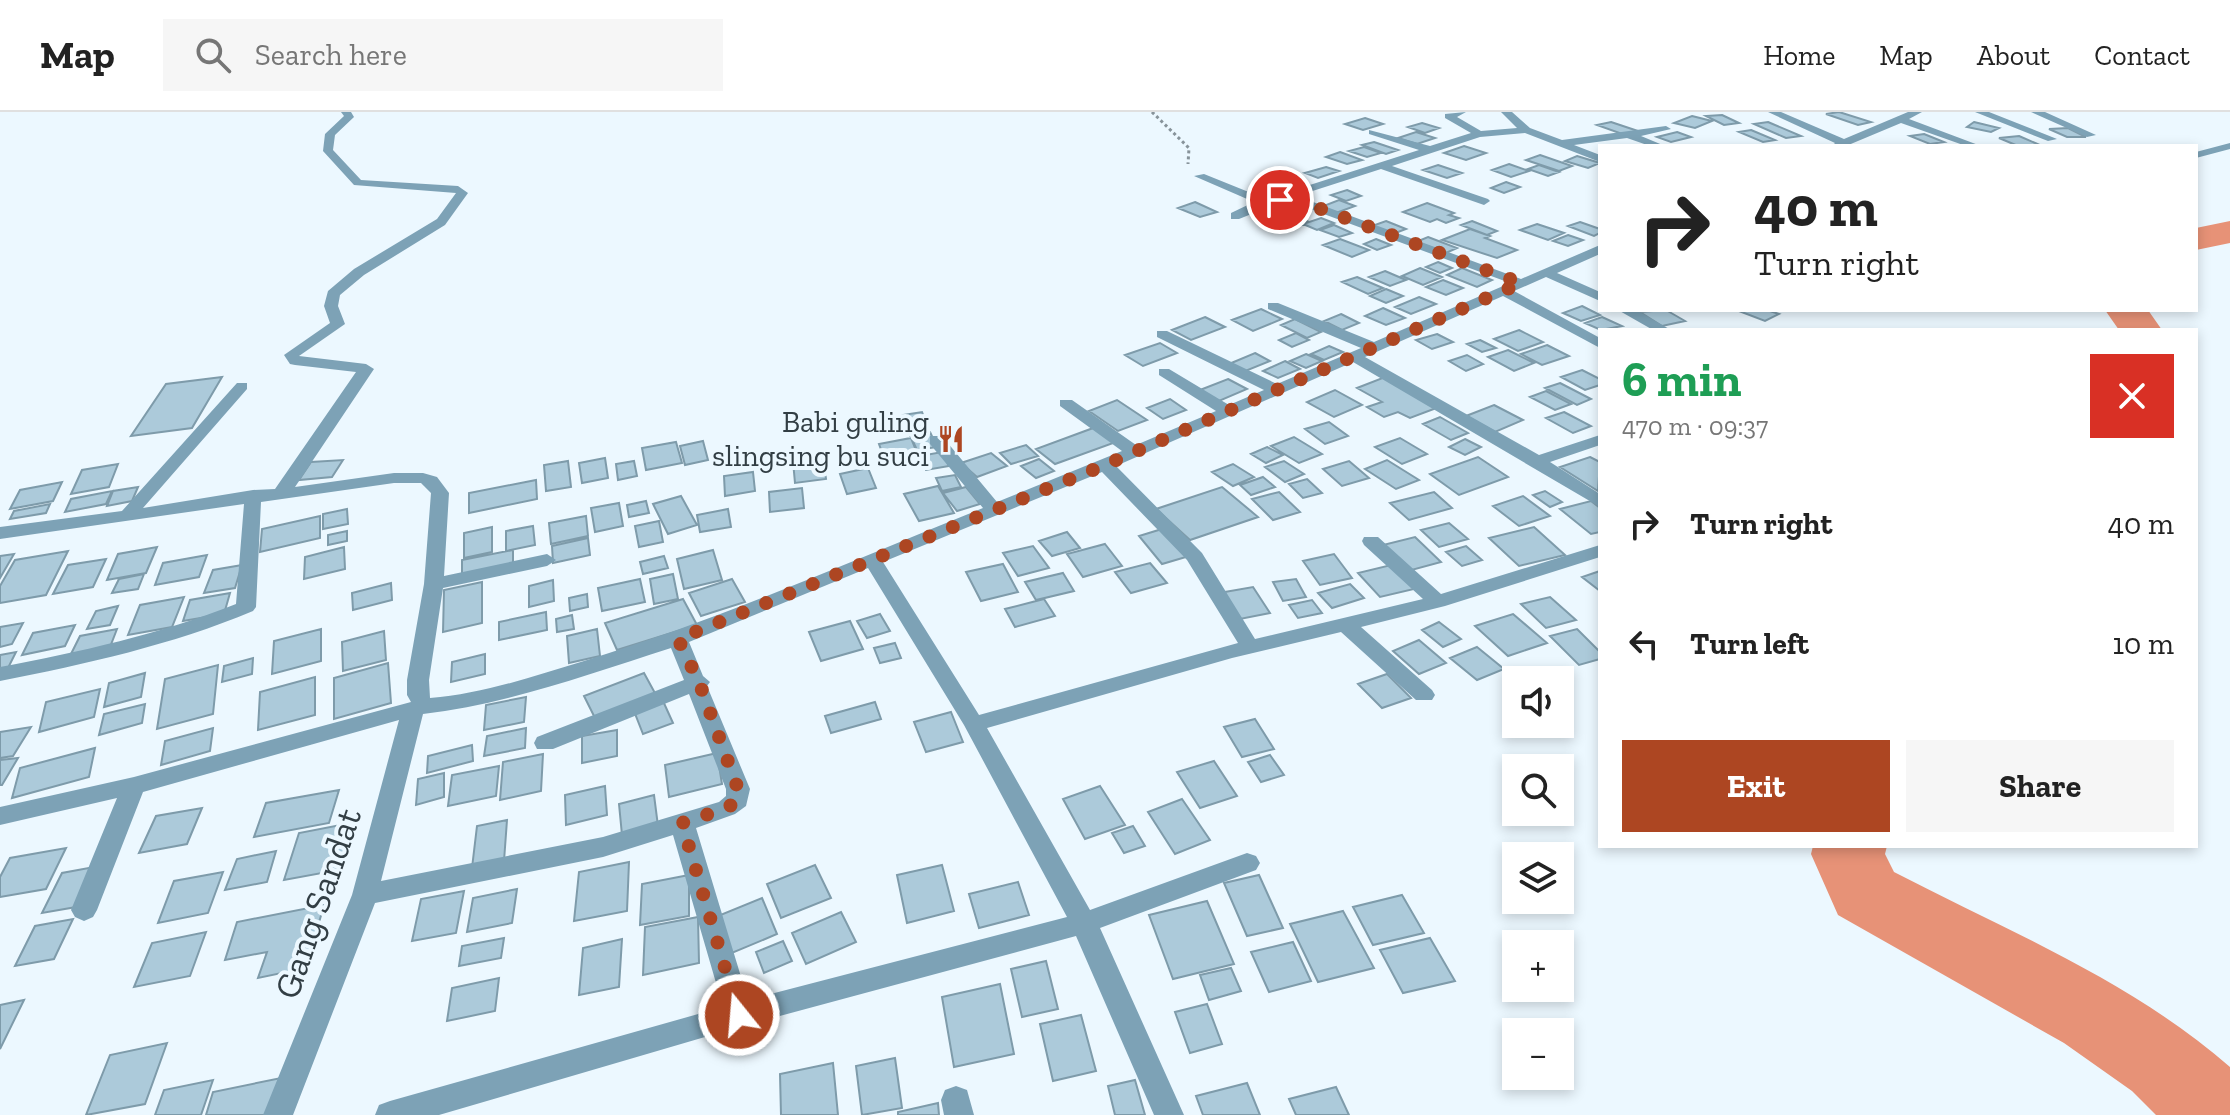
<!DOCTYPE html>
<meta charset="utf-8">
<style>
:root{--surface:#fff;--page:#f6f6f6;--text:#222;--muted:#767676;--line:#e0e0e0;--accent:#ad4622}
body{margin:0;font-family:"Zilla Slab",serif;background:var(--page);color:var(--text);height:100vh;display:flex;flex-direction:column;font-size:30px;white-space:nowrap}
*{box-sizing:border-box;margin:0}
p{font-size:26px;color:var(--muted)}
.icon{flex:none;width:44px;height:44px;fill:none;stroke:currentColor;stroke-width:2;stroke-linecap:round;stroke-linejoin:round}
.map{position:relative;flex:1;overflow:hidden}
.side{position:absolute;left:1598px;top:216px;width:600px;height:520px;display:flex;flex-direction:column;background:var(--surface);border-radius:0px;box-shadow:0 4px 12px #0003}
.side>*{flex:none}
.banner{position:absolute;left:1598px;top:32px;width:600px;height:168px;border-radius:0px;box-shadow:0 4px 12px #0003;background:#fff;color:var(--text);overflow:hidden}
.fabs{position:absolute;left:1502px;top:554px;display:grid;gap:16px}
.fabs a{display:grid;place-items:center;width:72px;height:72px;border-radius:0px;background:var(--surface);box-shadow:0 4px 12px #0003;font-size:40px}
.pin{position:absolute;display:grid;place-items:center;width:68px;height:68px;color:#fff;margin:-34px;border:4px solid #fff;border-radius:50%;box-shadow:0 2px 8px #0007}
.me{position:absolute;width:88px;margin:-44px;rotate:343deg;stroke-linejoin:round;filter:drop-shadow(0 0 6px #0008)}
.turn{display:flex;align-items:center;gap:28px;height:168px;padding:0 24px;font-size:36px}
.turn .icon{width:104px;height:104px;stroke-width:2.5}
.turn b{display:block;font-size:56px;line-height:68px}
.round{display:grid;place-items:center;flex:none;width:84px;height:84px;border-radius:0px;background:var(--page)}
.headline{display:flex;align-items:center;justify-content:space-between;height:136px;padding:0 24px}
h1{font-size:48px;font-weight:800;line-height:60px;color:#1e9e55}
.cta{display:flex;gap:16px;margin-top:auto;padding:16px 24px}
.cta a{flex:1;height:92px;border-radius:0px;background:var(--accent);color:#fff;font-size:32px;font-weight:800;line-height:92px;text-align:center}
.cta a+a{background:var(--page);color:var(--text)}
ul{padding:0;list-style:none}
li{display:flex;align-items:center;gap:24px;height:120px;padding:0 24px}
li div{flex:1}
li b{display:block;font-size:30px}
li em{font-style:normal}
header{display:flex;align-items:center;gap:48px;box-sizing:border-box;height:112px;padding:0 40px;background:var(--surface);border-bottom:2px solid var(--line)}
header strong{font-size:38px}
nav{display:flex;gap:44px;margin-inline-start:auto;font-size:28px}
.search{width:560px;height:72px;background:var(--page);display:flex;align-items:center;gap:20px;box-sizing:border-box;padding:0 28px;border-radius:0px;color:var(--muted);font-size:30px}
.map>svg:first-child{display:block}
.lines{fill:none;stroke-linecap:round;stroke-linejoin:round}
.river{fill:#e79277;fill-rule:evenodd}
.building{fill:#accada;stroke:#7e9baa;stroke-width:2}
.path{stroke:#87939a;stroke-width:3;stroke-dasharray:3 3;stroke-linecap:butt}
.minor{fill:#7da2b6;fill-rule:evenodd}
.route{stroke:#ad4622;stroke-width:14;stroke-dasharray:0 25.2}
.labels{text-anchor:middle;stroke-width:8;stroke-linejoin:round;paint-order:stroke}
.poi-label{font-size:30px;fill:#323e44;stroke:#ecf8ff;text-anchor:end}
.near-street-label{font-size:36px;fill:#323e44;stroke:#ecf8ff}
</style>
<header>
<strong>Map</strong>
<div class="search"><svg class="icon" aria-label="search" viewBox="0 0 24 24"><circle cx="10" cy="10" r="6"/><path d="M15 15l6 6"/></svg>Search here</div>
<nav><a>Home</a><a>Map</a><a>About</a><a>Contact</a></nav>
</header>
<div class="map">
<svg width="2230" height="1003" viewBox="0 0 2230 1003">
<rect width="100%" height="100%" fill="#ecf8ff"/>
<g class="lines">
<path class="river" d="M2230 109V131L2196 138V116Z
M2105 198H2148L2162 218H2119Z
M1813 734H1887L1885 742 1894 760C2008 819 2133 870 2230 955V1003H2156L2132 979 2064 931 1838 803 1811 742Z"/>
</g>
<path class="building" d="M1839 0 1871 10 1858 13 1826 2Z
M1722 3 1739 11 1724 13 1706 4Z
M1692 4 1712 9 1695 16 1674 11Z
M1365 6 1383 12 1363 18 1345 12Z
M1611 10 1638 19 1625 23 1597 13Z
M1768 10 1801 24 1786 26 1754 12Z
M1974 10 1999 16 1991 20 1967 15Z
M1422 11 1439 16 1425 21 1408 15Z
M2068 16 2086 25H2067L2049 17Z
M1751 18 1775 28 1763 30 1739 20Z
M1416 20 1435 26 1417 32 1398 26Z
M1677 20 1691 25 1671 30 1657 25Z
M1924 22 1944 30 1930 32 1910 24Z
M2019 24 2042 34H2018L1999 26Z
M1374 30 1398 38 1386 42 1362 33Z
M1464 34 1486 41 1466 48 1444 41Z
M1364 35 1381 41 1367 45 1349 39Z
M1340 40 1362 48 1347 52 1326 45Z
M1540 43 1572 54 1559 59 1526 48Z
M1577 44 1600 51 1588 56 1565 49Z
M1509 52 1529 59 1511 65 1492 58Z
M1438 53 1462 61 1447 66 1423 58Z
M1539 53 1559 60 1548 64 1528 57Z
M1326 55 1339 59 1318 66 1305 61Z
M1273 67 1289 73 1272 79 1256 72Z
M1506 70 1520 75 1504 81 1491 76Z
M1347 78 1361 84 1346 89 1331 83Z
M1339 88 1355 94 1336 101 1321 95Z
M1195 90 1217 100 1200 105 1178 96Z
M1427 91 1454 101 1449 103 1459 106 1446 111 1437 107 1430 110 1403 100Z
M1284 100 1309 110 1286 118 1261 108Z
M1321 106 1334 111 1317 118 1303 112Z
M1386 109 1406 117 1393 122 1372 114Z
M1472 109 1497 119 1487 123 1461 113Z
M1580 110 1600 117V121L1594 124 1568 114Z
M1537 112 1564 121 1548 128 1520 118Z
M1334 113 1352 121 1339 125 1320 118Z
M1470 117 1490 124 1485 126 1517 138 1497 146 1442 128Z
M1568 123 1583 128 1568 134 1553 129Z
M1428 125 1457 136 1446 141 1416 130Z
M1340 127 1369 138 1352 145 1323 133Z
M1376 127 1391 133 1377 138 1364 132Z
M1438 150 1452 156 1440 161 1426 155Z
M1420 156 1442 165 1423 173 1402 164Z
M1462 156 1492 168 1477 175 1447 163Z
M1385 159 1406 168 1390 174 1369 165Z
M1357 165 1383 176 1368 182 1342 170Z
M1443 168 1463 176 1446 183 1426 175Z
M1386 177 1403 184 1386 191 1370 184Z
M1419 185 1436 192 1411 202 1395 195Z
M1582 194 1600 203 1581 209 1563 201Z
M1383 196 1405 206 1386 213 1365 204Z
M1261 197 1282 207 1253 219 1232 208Z
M1666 198 1685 209 1662 214 1640 200Z
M1767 198 1779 202 1765 209 1739 199Z
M1341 202 1359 211 1342 218 1324 209Z
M1205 205 1225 215 1191 228 1172 218Z
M1602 205 1622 214 1601 218 1585 211Z
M1295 207 1321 220 1307 226 1281 213Z
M1519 218 1543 230 1518 239 1494 227Z
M1296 221 1309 228 1292 235 1279 228Z
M1437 222 1453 230 1432 237 1416 228Z
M1480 228 1496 236 1482 240 1467 232Z
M1160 231 1177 241 1143 254 1125 243Z
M1547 233 1569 244 1542 253 1521 242Z
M1329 234 1343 240 1324 248 1311 242Z
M1508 238 1534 251 1514 259 1488 245Z
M1255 241 1270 249 1243 260 1229 252Z
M1306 242 1322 249 1306 256 1290 249Z
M1467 243 1483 252 1466 259 1449 249Z
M1285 249 1300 257 1278 266 1263 259Z
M1582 258 1600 267V273L1585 278 1561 265Z
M222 265 192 316 131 324 166 272Z
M1385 265 1439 295 1410 306 1398 300 1384 305 1367 295 1382 290 1357 276Z
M1228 267 1247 277 1219 289 1200 278Z
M1560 271 1591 287 1577 293 1545 276Z
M1335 278 1362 293 1334 305 1307 290Z
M1546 279 1571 292 1555 298 1530 285Z
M1170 287 1186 298 1163 307 1147 296Z
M1117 288 1147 308 1118 319 1089 299Z
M1494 293 1523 308 1495 320 1466 304Z
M922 300 928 315 910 318 903 303Z
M1564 300 1591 314 1573 321 1546 306Z
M903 303 907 318 880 322 875 307Z
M1440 305 1468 321 1451 328 1423 312Z
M1329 310 1348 324 1325 332 1305 317Z
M1096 315 1116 330 1055 352 1036 337Z
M930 320 937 335 917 338 910 323Z
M1294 325 1322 342 1299 351 1271 334Z
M911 326 920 348 887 354 879 332Z
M1400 326 1427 342 1402 352 1375 335Z
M1465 327 1481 335 1465 343 1449 335Z
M703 329 708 348 685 353 680 334Z
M676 330 682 351 646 358 642 336Z
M1026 333 1038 344 1011 352 1000 341Z
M1267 335 1283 343 1266 351 1251 342Z
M942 340 949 354 926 358 920 344Z
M991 341 1007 354 977 365 961 351Z
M823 345 826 367 795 371 793 349Z
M1478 345 1508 365 1459 383 1430 362Z
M1590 345 1600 350 1598 379 1560 355Z
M605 346 608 366 582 371 579 351Z
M1039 347 1054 359 1036 366 1021 354Z
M343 348 332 365 299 368 311 350Z
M1387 348 1419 368 1396 377 1365 357Z
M568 349 571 375 546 379 544 353Z
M634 349 637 364 618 368 616 352Z
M1284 349 1304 362 1285 370 1265 355Z
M1349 349 1369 366 1342 374 1323 357Z
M118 352 109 375 71 382 82 358Z
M1233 352 1254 365 1233 374 1212 360Z
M868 356 876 376 847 382 840 362Z
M753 360 755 379 725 384 724 364Z
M955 363 961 375 942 379 936 366Z
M1263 365 1275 375 1251 383 1240 373Z
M1307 367 1322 381 1303 386 1289 372Z
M536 368 537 387 469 401V381Z
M62 370 53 389 10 397 20 378Z
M938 374 954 401 919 409 904 382Z
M138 375 132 389 107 394 113 379Z
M966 375 980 392 957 399 943 381Z
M1222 375 1258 405 1190 428 1156 397Z
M802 376 804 396 770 400 769 380Z
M112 379 106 392 65 400 71 387Z
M1545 379 1562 390 1550 395 1533 383Z
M1279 380 1300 400 1273 408 1252 387Z
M1434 380 1452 396 1409 408 1390 391Z
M681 384 697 413 668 422 653 392Z
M1523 384 1550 404 1519 414 1493 394Z
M646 389 649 401 629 405 627 393Z
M1591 389 1600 396V420L1591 422 1560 397Z
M619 391 623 414 595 420 591 396Z
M50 392 46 401 10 407 14 399Z
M347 397 348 412 323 417V402Z
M728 397 731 415 700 420 697 403Z
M320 404V426L260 440 262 417Z
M586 404 588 424 551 432 549 411Z
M659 409 663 430 639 435 635 414Z
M1449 411 1468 427 1439 435 1421 418Z
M533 414 535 433 506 439V419Z
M492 415V440L464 446V421Z
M1534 415 1565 443 1519 454 1489 426Z
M1162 417 1186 445 1162 452 1139 424Z
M347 419V429L328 433V423Z
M1067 420 1080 436 1052 444 1039 429Z
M1415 425 1441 450 1408 459 1383 433Z
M588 426 590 443 553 451 552 434Z
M1105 432 1122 454 1083 465 1067 442Z
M1033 434 1049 456 1018 464 1003 441Z
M1466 434 1482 448 1462 454 1446 440Z
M157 435 146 461 107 468 118 442Z
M344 435 345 457 304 467 305 445Z
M513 438V455L462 465V448Z
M713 438 722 468 684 477 677 447Z
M68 439 46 483 0 491V474L15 448Z
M14 442 0 466V444Z
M1334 442 1352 466 1320 473 1303 449Z
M207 443 199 465 155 473 163 451Z
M664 444 668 456 643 462 640 450Z
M106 447 93 475 53 482 68 453Z
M1150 451 1167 471 1131 481 1115 460Z
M1003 452 1018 480 981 489 966 460Z
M242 453 235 476 204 481 213 458Z
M1391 453 1414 477 1380 485 1358 461Z
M1600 459V479L1582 465Z
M1063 461 1074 479 1036 488 1025 470Z
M144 462 138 477 112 481 119 467Z
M673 462 678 487 654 492 650 467Z
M640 467 645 490 602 499 598 476Z
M732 467 745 490 701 504 689 481Z
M1296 467 1306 485 1283 489 1273 470Z
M553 468 554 489 529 495V474Z
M482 470V511L443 520 444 478Z
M391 471 392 488 353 498 352 481Z
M1350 472 1364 486 1332 496 1318 481Z
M1253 475 1270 501 1235 508 1219 481Z
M230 481 224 502 183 509 190 488Z
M587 482 588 495 570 499 569 486Z
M184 485 172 515 128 523 140 493Z
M1550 485 1576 508 1546 516 1521 492Z
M683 487 697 513 617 538 605 511Z
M1044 487 1055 504 1015 515 1005 497Z
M1312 488 1322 501 1298 506 1289 493Z
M118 494 110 513 87 517 96 499Z
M546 500 547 518 499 528V510Z
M880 502 890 519 867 526 857 509Z
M1513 502 1547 531 1508 544 1475 514Z
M572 503 574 517 557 520 556 507Z
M850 509 863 537 821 549 809 520Z
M1439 510 1461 527 1443 535 1422 518Z
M23 511 12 532 0 535V515Z
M75 513 65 534 22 543 33 521Z
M117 517 110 535 71 542 80 524Z
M321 517V549L272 562 274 529Z
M597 517 600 544 569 551 567 524Z
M1577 517 1600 540V547L1579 553 1550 524Z
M384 519 386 548 343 559 342 530Z
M1419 528 1446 551 1419 562 1393 539Z
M895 531 901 546 880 551 874 536Z
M1477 535 1504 557 1477 568 1450 546Z
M16 540 7 558 0 560V543Z
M485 542V562L451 570 452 550Z
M253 546 252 562 222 570 224 554Z
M388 551 391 591 334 607V566Z
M218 553 213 602 157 617 165 567Z
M145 561 141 585 104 595 109 571Z
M644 561 656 583 595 606 584 584Z
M1387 562 1411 586 1382 596 1358 572Z
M315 565V603L258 618 260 580Z
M100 577 94 605 39 620 46 590Z
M526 585 524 610 484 618 486 593Z
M663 589 673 611 643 622 634 599Z
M875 590 881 607 831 621 825 604Z
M145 592 142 611 99 623 104 602Z
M951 600 963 630 926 640 914 610Z
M1255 607 1274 637 1242 645 1224 615Z
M31 615 13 644 0 646V620Z
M213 616 210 639 161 653 165 629Z
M526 616 525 636 484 644 487 624Z
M617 618V644L582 651V624Z
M472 633 473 649 427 661 428 644Z
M95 636 89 665 12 686 20 656Z
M717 641 722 672 669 685 665 653Z
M543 642 541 679 500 688 503 650Z
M1270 643 1284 663 1261 670 1248 650Z
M18 646 2 673H0V648Z
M1214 649 1237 684 1200 696 1177 660Z
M499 654 496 684 448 694 452 663Z
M444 661V685L416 693 418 667Z
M605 674 607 703 566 713 565 683Z
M1100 674 1125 713 1085 727 1063 687Z
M339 678 329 711 254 725 266 691Z
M654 683 658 714 622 723 619 692Z
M1182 687 1210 728 1175 742 1148 700Z
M202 696 187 732 139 741 156 704Z
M507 708 504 749 472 756 477 714Z
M356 710 344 757 284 768 299 721Z
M1133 714 1145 734 1124 741 1112 721Z
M66 736 46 777 0 785V765L10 746Z
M276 739 267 770 225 778 237 747Z
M629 750 627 799 574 809 579 760Z
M815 753 831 786 781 806 767 772Z
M942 753 954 799 907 811 897 763Z
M94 755 76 795 42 801 62 761Z
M223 760 208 801 158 811 174 769Z
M689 763V804L640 813 642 772Z
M1259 763 1283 816 1247 824 1224 771Z
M1018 770 1029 803 979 816 969 782Z
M517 777 512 811 467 820 473 786Z
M464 779 456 821 412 829 421 787Z
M1402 783 1424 821 1373 833 1353 795Z
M762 786 777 822 727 843 713 806Z
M1207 789 1234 852 1173 867 1149 803Z
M324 793 306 856 258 866 267 840 225 848 237 810Z
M1343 799 1374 856 1318 870 1290 812Z
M841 800 856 830 806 852 792 821Z
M698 805 699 851 643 863 645 815Z
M73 807 54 847 15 854 35 814Z
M206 820 190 864 134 875 152 831Z
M504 826 501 846 459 854 462 834Z
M1430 826 1455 869 1403 881 1380 838Z
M622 827 619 875 579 883 583 836Z
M783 829 792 849 764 861 756 840Z
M1293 830 1311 869 1269 880 1251 840Z
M1046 849 1058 897 1022 905 1011 857Z
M1231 856 1241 879 1209 888 1200 863Z
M499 866 495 899 447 909 452 876Z
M1000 872 1014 942 954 955 942 885Z
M24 888 0 937V893Z
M1207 892 1222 932 1190 941 1175 900Z
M1081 903 1096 959 1053 969 1040 912Z
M167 931 145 992 86 1003 110 943Z
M895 946 902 996 862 1003 856 954Z
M833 951 838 1003H781L780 962Z
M281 966 270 1003H206L213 980Z
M213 968 201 1003H155L164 978Z
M1135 968 1145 1003H1115L1108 974Z
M1247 971 1260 1003H1203L1196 984Z
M1336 975 1349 1003H1296L1289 987Z
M938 991 939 1003H898V1000Z"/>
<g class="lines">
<path class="path" d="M1152 0 1189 36 1188 52"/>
<path class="minor" d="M341 0H351L354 5 335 23 333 38 361 68 458 74 468 81 445 113 364 163 340 183 338 194 345 212 299 244 366 252 374 257 295 375 394 361H423L437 365 449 381 444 464 547 442 556 448 547 454 443 476 429 568 430 586C483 582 534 564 584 549 721 507 851 449 983 396L930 332V324H942L997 390 1122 339 1060 294V288H1072L1136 333 1216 299 1159 263V257H1169L1229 293 1264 278 1157 225V219H1167L1277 272 1361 236 1268 197V191H1278L1374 230 1510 171 1286 88 1239 107H1231V101L1254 90 1194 64 1204 62 1266 87 1419 38 1369 22V18L1430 34 1471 21 1445 6V2L1466 0 1457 5 1481 19 1517 16 1501 0H1512L1530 16 1562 28 1666 14 1671 17 1641 24 1665 34H1650L1627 26 1574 33 1600 43V50L1525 21 1480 25 1392 54 1488 87 1490 89 1484 93 1381 57 1297 84 1521 167 1600 133V142L1557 161 1600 180V189L1546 165 1514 179 1600 226V236L1503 184 1365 245 1539 343 1600 323V333L1550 350 1600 382V395L1353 250 1116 354 1202 441 1255 527 1423 487 1364 433 1362 429 1364 425H1378L1441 482 1600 433V445L1445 494 1361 515 1432 578 1435 583 1432 588H1416L1341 520 1232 546 987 616 1090 798 1247 741 1256 744 1260 751 1256 758 1100 816 1184 1003H1154L1076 824 739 915 439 1003H375L379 993 390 989 723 895 673 723 603 745 375 791 293 1003H263L352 783 399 608 143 680 97 798 93 805 84 809 75 805 71 798 117 686 0 713V695L134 665 411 590 407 583V568L424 472 431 381 421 371H394L261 390 256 495 253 499C172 533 86 552 0 569V555C80 540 160 522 236 492L244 392 0 427V415L122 399 237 271H247V277L143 396 253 378 275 377 356 260 295 253 290 252 284 243 330 211 324 194 328 179 354 157 437 107 456 81 354 73 323 39 325 22 344 4ZM1102 360 1187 448 1238 531 979 603 883 450ZM868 456 964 613 1067 805 748 888 696 716 735 702 746 694 750 677 707 574 710 570 703 564 689 530ZM671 536 684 568 537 625 534 631 537 637H553L689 582 726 677V684L719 690 603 725 381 769 423 602C508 592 589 562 671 536Z
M1768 0H1781L1844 27 1908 0H1922L1909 7 1981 34H1966L1901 11 1846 34H1832L1835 31Z
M1975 0H1989L2057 27 2048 29Z
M2031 0H2045L2096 23 2087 25Z
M2230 31V37L2196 46V40Z
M1618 198H1636L1671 218H1653Z
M956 974 967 978 974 1003H944L941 988 945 978Z"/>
</g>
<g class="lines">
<path class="route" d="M739 903 682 711 727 696 738 688V677L699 570 678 527 1105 353 1521 171 1291 86 1280 88"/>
</g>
<defs>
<g id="restaurant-bare" transform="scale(2.16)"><path d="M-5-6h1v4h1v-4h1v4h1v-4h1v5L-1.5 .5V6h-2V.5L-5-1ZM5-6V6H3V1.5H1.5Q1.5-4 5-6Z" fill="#ad4622" stroke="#ecf8ff" stroke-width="2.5" paint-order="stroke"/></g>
</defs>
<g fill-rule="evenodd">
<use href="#restaurant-bare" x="951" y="327"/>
</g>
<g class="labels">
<g class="poi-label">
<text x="929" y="320">Babi guling<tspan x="929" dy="34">slingsing bu suci</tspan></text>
</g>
<g class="near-street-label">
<text transform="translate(317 791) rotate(-71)" y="13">Gang Sandat</text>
</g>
</g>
</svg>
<div class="fabs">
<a><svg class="icon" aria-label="sound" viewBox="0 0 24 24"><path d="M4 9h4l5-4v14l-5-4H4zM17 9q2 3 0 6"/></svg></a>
<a><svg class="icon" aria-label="search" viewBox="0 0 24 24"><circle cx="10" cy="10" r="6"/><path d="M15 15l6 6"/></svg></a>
<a><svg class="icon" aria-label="layers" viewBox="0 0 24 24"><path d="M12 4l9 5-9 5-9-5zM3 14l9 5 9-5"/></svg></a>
<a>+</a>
<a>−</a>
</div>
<div class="pin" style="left:1280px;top:88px;background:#d93025"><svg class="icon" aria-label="arrive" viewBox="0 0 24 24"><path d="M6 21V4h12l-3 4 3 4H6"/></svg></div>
<svg class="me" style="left:739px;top:903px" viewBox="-20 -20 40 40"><circle r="17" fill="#ad4622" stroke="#fff" stroke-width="3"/><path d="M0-11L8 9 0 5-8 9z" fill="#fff"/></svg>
<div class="banner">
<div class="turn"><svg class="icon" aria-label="right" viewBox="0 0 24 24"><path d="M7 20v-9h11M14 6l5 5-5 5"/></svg><div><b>40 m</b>Turn right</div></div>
</div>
<section class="side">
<div class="headline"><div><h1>6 min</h1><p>470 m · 09:37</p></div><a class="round" style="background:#d93025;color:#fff"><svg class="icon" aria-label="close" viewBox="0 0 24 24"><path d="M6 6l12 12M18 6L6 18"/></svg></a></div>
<ul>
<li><svg class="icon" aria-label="right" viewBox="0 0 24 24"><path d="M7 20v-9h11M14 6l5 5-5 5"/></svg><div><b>Turn right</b></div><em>40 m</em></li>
<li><svg class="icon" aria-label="left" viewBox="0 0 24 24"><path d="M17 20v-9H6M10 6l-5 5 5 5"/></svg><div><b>Turn left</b></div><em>10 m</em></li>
</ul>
<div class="cta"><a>Exit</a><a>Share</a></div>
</section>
</div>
